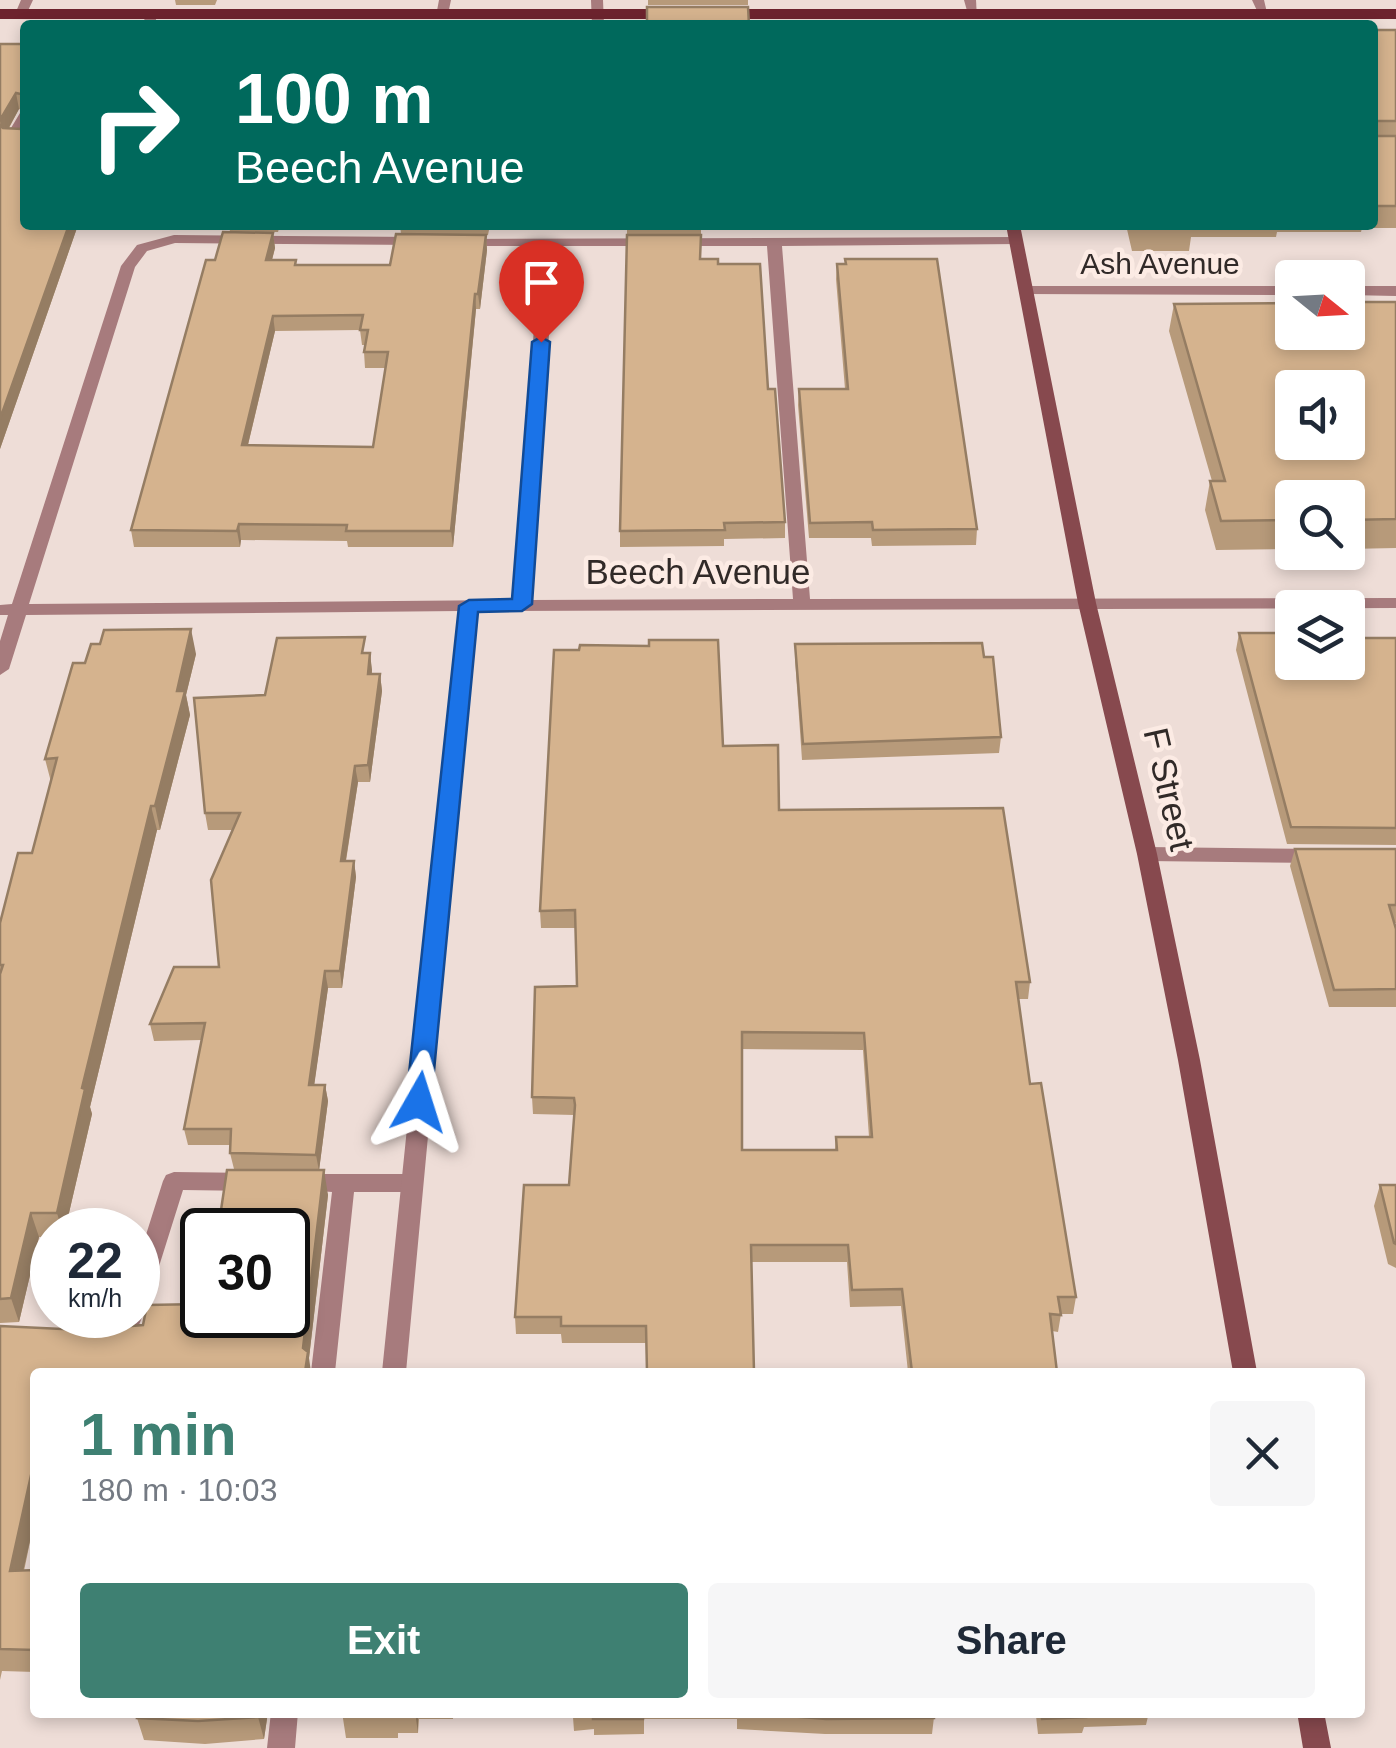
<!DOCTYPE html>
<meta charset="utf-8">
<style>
:root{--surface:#fff;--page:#f6f6f7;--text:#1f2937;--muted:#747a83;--accent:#3e8072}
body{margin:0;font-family:Arial,sans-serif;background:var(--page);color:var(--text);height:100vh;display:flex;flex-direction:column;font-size:38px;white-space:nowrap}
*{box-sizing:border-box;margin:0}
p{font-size:32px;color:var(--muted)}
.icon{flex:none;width:55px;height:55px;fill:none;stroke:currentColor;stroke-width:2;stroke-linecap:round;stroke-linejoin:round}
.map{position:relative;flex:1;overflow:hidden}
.details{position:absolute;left:30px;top:1368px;width:1335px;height:350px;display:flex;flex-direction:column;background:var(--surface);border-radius:10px;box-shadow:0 5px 15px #0003}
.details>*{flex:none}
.top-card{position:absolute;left:20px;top:20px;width:1358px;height:210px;border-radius:10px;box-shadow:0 5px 15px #0003;background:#00695c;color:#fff;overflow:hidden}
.needle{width:65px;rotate:108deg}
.tools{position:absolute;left:1275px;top:260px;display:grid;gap:20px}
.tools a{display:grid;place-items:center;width:90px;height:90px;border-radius:10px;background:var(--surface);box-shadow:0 5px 15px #0003;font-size:50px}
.speed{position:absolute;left:30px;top:1208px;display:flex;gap:20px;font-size:50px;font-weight:700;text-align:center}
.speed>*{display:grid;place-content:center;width:130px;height:130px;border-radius:50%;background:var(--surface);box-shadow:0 5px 15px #0003;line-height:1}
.speed small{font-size:25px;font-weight:400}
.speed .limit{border:5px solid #111;border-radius:15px;background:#fff;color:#111}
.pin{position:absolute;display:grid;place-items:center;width:85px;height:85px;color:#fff;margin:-102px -42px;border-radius:50% 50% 50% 0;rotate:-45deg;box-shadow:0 0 10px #0007}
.pin .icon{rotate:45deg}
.me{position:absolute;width:110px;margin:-55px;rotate:6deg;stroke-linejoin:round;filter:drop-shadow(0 0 8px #0008)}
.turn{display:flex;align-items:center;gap:35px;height:210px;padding:0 50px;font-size:45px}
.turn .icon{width:130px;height:130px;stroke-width:2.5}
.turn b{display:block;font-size:70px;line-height:85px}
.round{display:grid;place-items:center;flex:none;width:105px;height:105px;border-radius:10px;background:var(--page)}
.head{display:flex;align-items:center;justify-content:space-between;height:170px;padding:0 50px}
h1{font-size:60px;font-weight:700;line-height:75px;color:var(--accent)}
.primary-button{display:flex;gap:20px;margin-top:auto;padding:20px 50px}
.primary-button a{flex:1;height:115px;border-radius:10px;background:var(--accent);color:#fff;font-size:40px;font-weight:700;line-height:115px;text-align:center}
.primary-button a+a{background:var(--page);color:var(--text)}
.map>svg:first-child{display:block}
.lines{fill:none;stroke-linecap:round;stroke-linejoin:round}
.service{fill:#a77b7d;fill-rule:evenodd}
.minor{fill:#a77b7d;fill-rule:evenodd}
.tertiary{fill:#a77b7d;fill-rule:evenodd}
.secondary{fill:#87494e;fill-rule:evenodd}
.primary{fill:#6d232e;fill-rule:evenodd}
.wall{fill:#b79a7a;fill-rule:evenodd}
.shaded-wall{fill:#957d63}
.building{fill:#d5b38e;stroke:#957d63;stroke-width:2.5;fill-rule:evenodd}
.route{fill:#1a73e8;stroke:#114b97;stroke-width:2.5}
.labels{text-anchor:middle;stroke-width:9;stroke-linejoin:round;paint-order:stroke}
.far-street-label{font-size:30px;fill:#312a28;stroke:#fcebe4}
.street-label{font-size:35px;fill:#312a28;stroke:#fcebe4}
</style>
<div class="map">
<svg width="1396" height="1748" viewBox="0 0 1396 1748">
<rect width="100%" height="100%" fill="#eeddd7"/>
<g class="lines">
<path class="service" d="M591 0H603L604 25H592Z
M1252 0H1264L1268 17H1260Z
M152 10 158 14 154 25H142L148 11Z
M25 112V128L21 134H25V142L7 141 5 138 20 113Z
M1147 847 1319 849 1329 856 1319 863 1147 861 1137 854Z
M174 1172 253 1173 261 1176 264 1182 261 1188 253 1191 183 1190 150 1295 146 1302 138 1305V1260L163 1181 166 1175Z
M302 1174H410L418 1177 421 1183 418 1189 410 1192H354L335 1372H311L332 1192 294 1189 291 1183 294 1177Z
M138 1307 143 1315 132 1342 124 1345 100 1342 96 1335 100 1328 116 1325 119 1315H138Z
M271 1712H298L295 1748H267Z"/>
<path class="minor" d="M21 0H33L25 17 21 18 15 14Z
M439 0H451L447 19 436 16Z
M174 235 419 237 426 241 419 245 175 243 147 251 135 267 29 604 514 600 540 246H463L456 242 458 239 1016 237 1023 241 1021 244 782 246 810 599 1396 598V608L477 611 406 1372H382L460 611 26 615 9 669 0 675V641L8 615H0V605L12 604 121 266 137 245ZM555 246H767L793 599 531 600Z
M1028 286H1292V295L1023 294 1020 291Z
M1396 286V296L1348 295V286Z"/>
<path class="tertiary" d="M964 0H976L977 18H969Z"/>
<path class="secondary" d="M1006 225H1020L1096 603 1157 854 1200 1060 1257 1372H1233L1178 1060 1137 854 1078 603Z
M1297 1712H1324L1331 1748H1303Z"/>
<path class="primary" d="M0 9H1396V19H0Z"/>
</g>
<path class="wall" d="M175 0H217L215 5H176Z
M648 0H748V5H648Z
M1372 30H1396V228H1362L1361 232H1277L1276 237H1191L1189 251H1132L1126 225H1372Z
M0 44H25V225H78L0 449ZM19 109 24 111 21 129 9 128Z
M229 225H280L278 232H230Z
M400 225H490L488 235 401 234Z
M627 225H701V235H627Z
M273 233 275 248 272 260 297 265H390L486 235 487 250 480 309H476L453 547H348L347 541 241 540 240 547H134L131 530 215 260ZM360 330 362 345H365L364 352 365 368H386L373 447 248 445 275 331Z
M700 259 718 264 785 522V538L724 539V546L620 547V531Z
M837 264 977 529 976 545 872 546 871 538H809L798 405 799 389H845L836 279Z
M1396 302V548L1348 549V498H1292V549L1216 550 1205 510 1210 481H1212L1169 331 1174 304Z
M1239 633 1292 639 1396 638V845L1287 844 1236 650Z
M795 644 984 657 1001 737 999 753 802 760 795 659Z
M367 653H370L372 674H380L382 691 370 782H358L346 861H354L356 877 342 988H328L314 1085H325L328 1101 319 1170 328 1195 309 1358 35 1372V1518L24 1571 35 1570V1672L2 1671 0 1680V1326L83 1330 143 1325 202 1315 234 1169 230 1153 231 1145H188L184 1129 202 1040 154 1041 150 1024 219 967 232 830H208L205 813 265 695Z
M196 654 186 695 190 715 160 830H157L90 1107 92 1114 65 1230H52V1237H39L19 1322 0 1323V923L32 853 51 782 45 759 85 663Z
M723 746 779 810 1030 982 1028 999H1018L1030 1084 1076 1297 1073 1314H1061L1058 1332 1052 1331 1057 1372H908L901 1306 850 1307 847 1262H751L646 1343H562L561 1334H516L515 1317 569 1185 574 1115 533 1114 532 1097 577 986 575 928H541L540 911ZM742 1049 863 1050 869 1137H836L835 1150H742Z
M1295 849H1396V923H1394L1396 929V1007H1329L1290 866Z
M1380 1185H1396V1268L1388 1264 1374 1206Z
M268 1712 264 1739 205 1744 144 1740 137 1718Z
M342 1712H453V1719H419L418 1733H398V1738H346Z
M542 1712H1149L1146 1725 1084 1727 1082 1733 1038 1734 1036 1716 934 1717 932 1734H825L737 1729V1719H644V1734L594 1735V1729L574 1731 573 1717H543Z"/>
<path class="shaded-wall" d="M16 93 19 109 2 140 0 120Z
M69 225H78L0 449V419Z
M273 233 275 248 268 275 266 260Z
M486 235 487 250 480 309 478 294Z
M475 294 476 309 453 547 451 531Z
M273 316 275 331 244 461 242 445Z
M239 524 241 540 240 547 237 531Z
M191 629 196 654 186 695 190 715 160 830 155 806 177 691Z
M370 653 372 670 370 691 368 674Z
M380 674 382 691 370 782 368 765Z
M355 766 358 782 343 878 341 861Z
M151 806 157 830 90 1107 92 1114 65 1230H62L57 1213 82 1088Z
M354 861 356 877 342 988 340 971Z
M325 971 328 988 312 1101 309 1085Z
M325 1085 328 1101 319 1171 316 1155Z
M324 1170 328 1195 309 1358 311 1372H305L303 1348Z
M31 1213 39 1237 19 1322 11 1298Z
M35 1457V1518L18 1594 10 1571Z
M259 1712H268L264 1739 258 1717Z
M415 1712H418V1733Z"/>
<path class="building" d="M647 7H748L749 25H647Z
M1372 30H1396V121H1377L1373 125 1374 136H1396V206H1372Z
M0 44H25V95L16 93 0 120Z
M25 99V225H69L0 419V125L3 128 21 129Z
M1134 225H1191L1192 228H1135Z
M223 232 273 233 266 260H296L295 265H390L396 234 486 235 478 294H475L451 531H346L347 525 239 524 237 531 131 530 206 260H215ZM363 315 360 330H368L364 352H388L373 447 242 445 273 316Z
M627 235H701L700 259H718V264H760L768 389H775L785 522 724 523 725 530 620 531Z
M845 259H937L977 529 873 530 872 522 810 523 799 389H848L837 264H846Z
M1348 302H1396V519L1348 520V498H1292V520L1221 521 1210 481H1225L1174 304 1292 303V332H1348ZM1292 388H1348V442H1292Z
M191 629 177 691H185L155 806H151L82 1088 85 1089 57 1213H31L11 1298 0 1299V974L3 965H0V923L18 853H32L57 758 45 759 73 663H85L91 644H100L104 630Z
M1239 633H1290L1292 639V662H1348V638H1396V828L1291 827Z
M365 637 362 653H370L368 674H380L368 765 355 766 341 861H354L340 971H325L309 1085H325L316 1155 230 1153 231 1129H184L205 1023 150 1024 174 967H219L211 880 240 813H205L194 698 265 695 277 638Z
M649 640H718L723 746 778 745 779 810 1003 808 1030 982H1016L1030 1084 1041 1083 1076 1297H1058L1061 1315 1050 1314 1057 1372H912L902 1289 852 1290 848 1245H751L754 1372H647L646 1326H561V1317H515L524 1185H569L575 1105 574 1098 532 1097 535 987 577 986 575 910 540 911 554 650H579L580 645 649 646ZM742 1032 864 1033 872 1137H836L837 1150H742Z
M982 643 984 657H993L1001 737 803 744 795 644Z
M1295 849H1396V905H1389L1396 929V989L1334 990Z
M227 1170H324L303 1348 308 1352 305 1372H35V1457L10 1571 35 1570V1650L0 1649V1326L83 1330 143 1325 147 1305 202 1304V1315H288V1230H218Z
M1380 1185H1396V1244L1394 1243Z
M138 1712H259L258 1717 198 1721 137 1718Z
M342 1712H394V1716H342Z
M573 1712H643V1719H593V1714L572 1715Z
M737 1712H934V1718L826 1719Z
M1041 1712H1085L1086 1717 1042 1719Z"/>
<path class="route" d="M541 337 550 342 532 604 522 611 478 612 431 1102 428 1109H410L406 1102 459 606 469 600 512 599 532 342Z"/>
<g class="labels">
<g class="far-street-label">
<text x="1160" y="274">Ash Avenue</text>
</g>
<g class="street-label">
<text x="698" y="584">Beech Avenue</text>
<text transform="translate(1169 789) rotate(77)" y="12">F Street</text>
</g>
</g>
</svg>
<div class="tools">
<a><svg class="needle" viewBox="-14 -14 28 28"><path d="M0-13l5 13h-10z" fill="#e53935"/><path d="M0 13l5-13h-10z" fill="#747a83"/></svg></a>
<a><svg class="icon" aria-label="sound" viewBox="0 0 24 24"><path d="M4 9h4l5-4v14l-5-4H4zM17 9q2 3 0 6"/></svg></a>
<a><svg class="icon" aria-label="search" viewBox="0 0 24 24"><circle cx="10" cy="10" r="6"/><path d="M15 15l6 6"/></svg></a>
<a><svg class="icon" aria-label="layers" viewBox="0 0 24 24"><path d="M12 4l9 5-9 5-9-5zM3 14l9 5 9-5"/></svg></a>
</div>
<div class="speed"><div>22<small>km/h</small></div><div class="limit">30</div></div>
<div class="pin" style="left:541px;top:342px;background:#d93025"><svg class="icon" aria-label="arrive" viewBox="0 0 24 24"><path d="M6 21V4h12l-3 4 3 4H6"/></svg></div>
<svg class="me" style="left:419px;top:1102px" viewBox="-20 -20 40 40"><path d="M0-17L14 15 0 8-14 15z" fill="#1a73e8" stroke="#fff" stroke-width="4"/></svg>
<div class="top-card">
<div class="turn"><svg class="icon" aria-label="right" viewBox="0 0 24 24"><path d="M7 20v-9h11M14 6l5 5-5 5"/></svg><div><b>100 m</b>Beech Avenue</div></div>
</div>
<section class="details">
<div class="head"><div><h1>1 min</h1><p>180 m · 10:03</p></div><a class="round"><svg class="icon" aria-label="close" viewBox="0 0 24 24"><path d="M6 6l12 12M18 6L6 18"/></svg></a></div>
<div class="primary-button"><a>Exit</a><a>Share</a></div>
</section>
</div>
